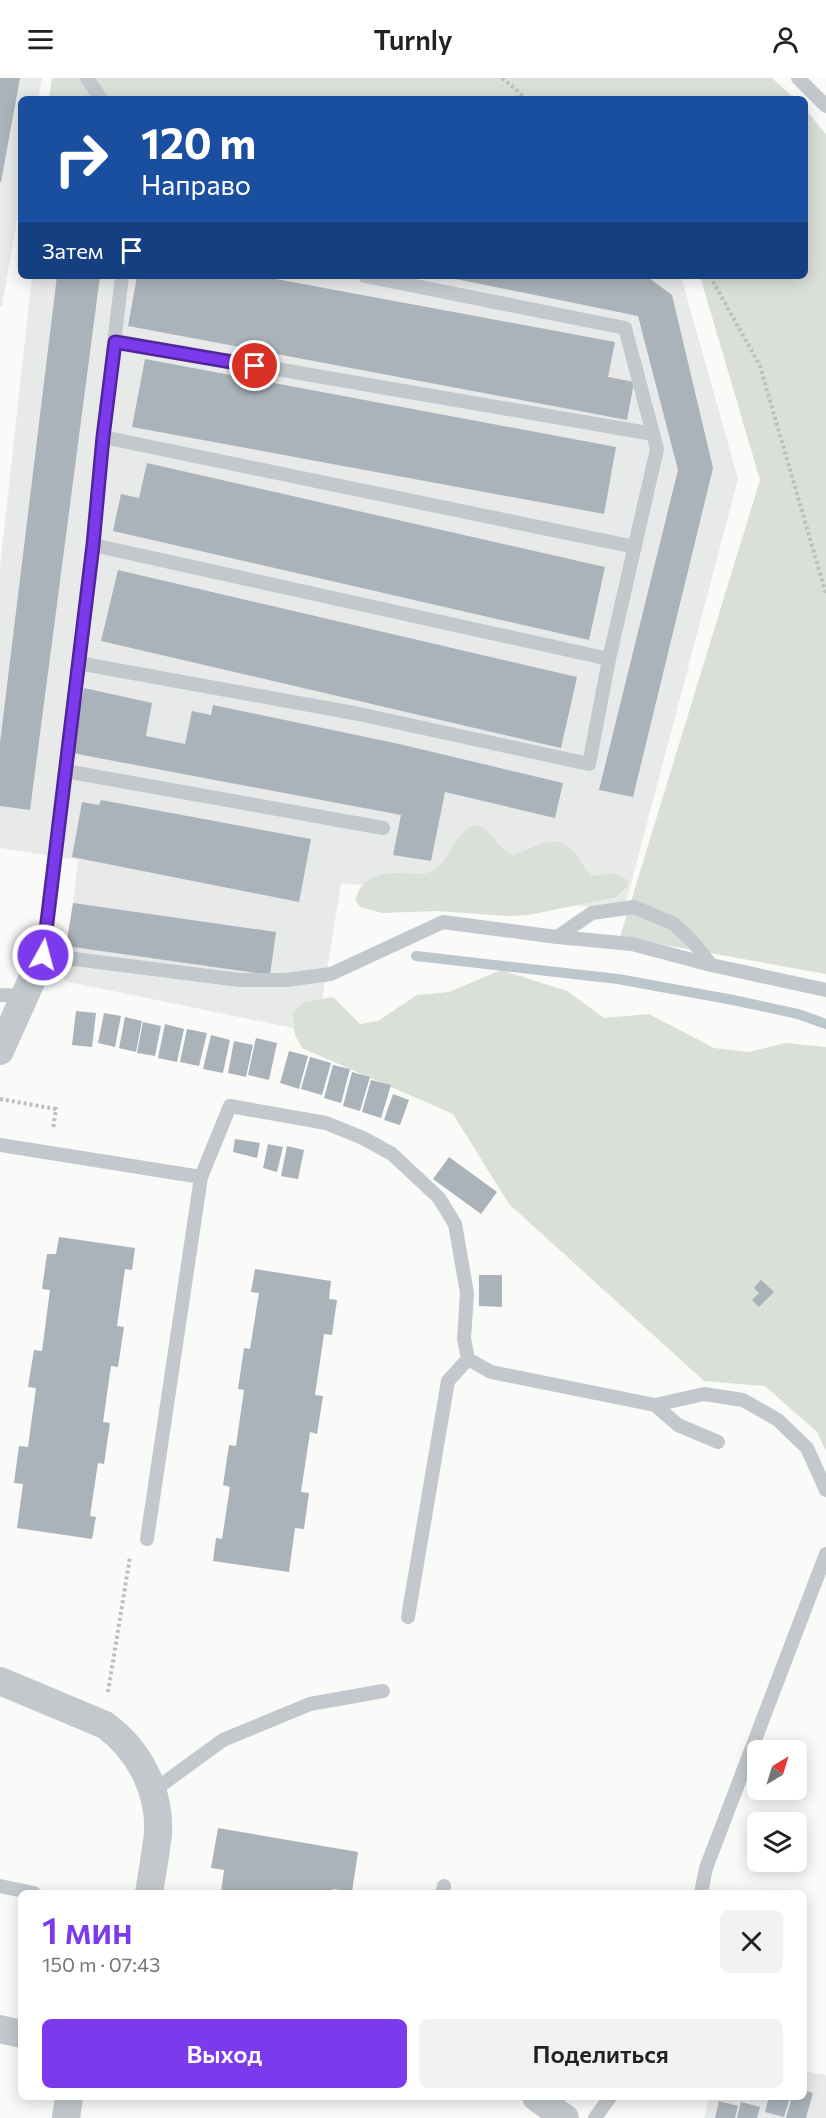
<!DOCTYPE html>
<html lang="ru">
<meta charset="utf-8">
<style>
:root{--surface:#fff;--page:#f2f2f2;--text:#222;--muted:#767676;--accent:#7c3aed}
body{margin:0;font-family:Commissioner,sans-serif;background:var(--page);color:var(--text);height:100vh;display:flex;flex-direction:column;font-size:22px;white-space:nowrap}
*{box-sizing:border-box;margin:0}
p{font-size:20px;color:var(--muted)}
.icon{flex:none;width:33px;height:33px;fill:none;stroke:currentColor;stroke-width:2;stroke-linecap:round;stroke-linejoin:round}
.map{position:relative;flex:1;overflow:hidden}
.sheet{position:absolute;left:18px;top:1812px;width:789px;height:210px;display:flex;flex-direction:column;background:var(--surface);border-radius:9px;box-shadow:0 3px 15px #0003}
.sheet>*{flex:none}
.hud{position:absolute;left:18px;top:18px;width:790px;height:183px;border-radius:9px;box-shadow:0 3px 15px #0003;background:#1a4fa0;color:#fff;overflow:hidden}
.needle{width:39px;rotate:38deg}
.controls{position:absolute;left:747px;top:1662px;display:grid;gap:12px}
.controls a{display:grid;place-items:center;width:60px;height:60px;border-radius:9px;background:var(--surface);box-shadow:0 3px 15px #0003;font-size:30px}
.pin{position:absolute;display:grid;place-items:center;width:51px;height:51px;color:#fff;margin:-26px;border:3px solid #fff;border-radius:50%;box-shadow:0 2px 6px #0007}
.me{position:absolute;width:66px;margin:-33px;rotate:7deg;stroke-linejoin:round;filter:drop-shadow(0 0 4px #0008)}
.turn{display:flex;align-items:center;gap:21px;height:126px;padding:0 24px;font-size:27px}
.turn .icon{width:78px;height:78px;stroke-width:2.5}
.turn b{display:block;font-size:42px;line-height:51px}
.then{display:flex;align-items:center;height:57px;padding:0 24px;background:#0003;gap:12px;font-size:22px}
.round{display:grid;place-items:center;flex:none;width:63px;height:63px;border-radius:9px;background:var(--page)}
.overview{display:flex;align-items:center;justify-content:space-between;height:102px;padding:0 24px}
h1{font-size:36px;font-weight:600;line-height:45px;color:var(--accent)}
.action{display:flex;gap:12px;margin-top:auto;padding:12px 24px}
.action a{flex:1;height:69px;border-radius:9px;background:var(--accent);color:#fff;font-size:24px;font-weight:600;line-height:69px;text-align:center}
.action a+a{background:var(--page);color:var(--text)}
header{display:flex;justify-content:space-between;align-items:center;height:78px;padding:0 24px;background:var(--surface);font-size:27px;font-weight:600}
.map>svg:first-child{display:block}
.built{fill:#e8e9e9}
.green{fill:#dadfd7}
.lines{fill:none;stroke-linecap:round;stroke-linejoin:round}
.stream{stroke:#bbc7cb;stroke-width:10}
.building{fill:#aab3b9}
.path{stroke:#bbbfc2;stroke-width:4;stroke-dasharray:3 3;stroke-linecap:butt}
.lane{stroke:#c3c8cc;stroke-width:14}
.street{stroke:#c3c8cc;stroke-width:28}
.route-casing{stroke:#51269a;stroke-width:15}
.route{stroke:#7c3aed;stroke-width:10}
</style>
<header><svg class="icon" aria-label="menu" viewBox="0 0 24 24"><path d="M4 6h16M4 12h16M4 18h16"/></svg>Turnly<svg class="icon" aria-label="person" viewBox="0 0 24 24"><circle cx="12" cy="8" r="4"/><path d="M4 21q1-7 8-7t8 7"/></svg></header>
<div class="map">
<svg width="826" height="2040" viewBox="0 0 826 2040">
<rect width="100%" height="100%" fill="#fafaf8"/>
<path class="built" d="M0 0H42L38 21H21V120L2 228H0Z
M32 198H681L738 401 624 832 341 805 317 955 64 903 78 782 0 770V490Z
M804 1993 826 1997V2040H704L709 2019H804Z"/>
<path class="green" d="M52 0H772L795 21H49Z
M806 32 826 56V896L620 859 760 402 700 198H806Z
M476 747C493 752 497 771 513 777 537 770 553 752 575 775 581 782 584 792 592 798L612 795 628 802 627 808 616 819 529 837 506 838 437 833 382 835 360 829 356 823C357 803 380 794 398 795 408 795 417 798 426 795 451 788 453 753 476 747Z
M501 892 567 913 604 940 649 936 714 970 749 974 785 965 826 969V1373L817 1354 765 1308 704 1303 509 1126 453 1036 302 970 295 957 293 934 305 924 333 919 360 946 378 943 417 917 449 914Z"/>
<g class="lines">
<path class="stream" d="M416 878 618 901 733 922 798 936 826 946"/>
</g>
<path class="building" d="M0 0H20L1 104H0Z
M57 198H100L30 732 0 728V665Z
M137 198H260L615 264 608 299 634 304 627 342 128 248Z
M441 198H636L649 200 672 217 713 390 633 719 599 712 678 392 638 238Z
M145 281 616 369 604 436 132 349Z
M147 385 605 489 589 562 113 453 121 416 139 420Z
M118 492 577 599 561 670 101 563Z
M84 610 152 625 146 658 185 666 192 633 211 637 213 627 399 666 563 705 555 740 445 714 431 783 393 777 401 737 72 675Z
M101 722 311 761 299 824 72 779 82 724 99 727Z
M73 825 276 854 270 897 66 868Z
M76 933 96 935 92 969 72 967Z
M104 935 121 938 115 969 98 965Z
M125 939 142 943 136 974 119 970Z
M143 944 161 948 155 978 137 975Z
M165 946 184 951 177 984 158 980Z
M187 951 207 955 199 988 180 984Z
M211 957 230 962 223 995 203 991Z
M256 960 277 965 269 1002 248 997Z
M234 963 253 967 246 999 228 995Z
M289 973 308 978 299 1011 280 1005Z
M310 979 331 985 322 1017 301 1011Z
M333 987 350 991 341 1025 324 1020Z
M352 994 370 999 360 1033 343 1028Z
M371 1002 391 1007 381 1040 362 1034Z
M393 1016 409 1022 400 1047 384 1042Z
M235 1061 260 1065 257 1080 233 1074Z
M268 1066 283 1069 277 1094 263 1090Z
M287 1068 304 1072 298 1101 281 1098Z
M449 1079 497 1114 481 1136 433 1101Z
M59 1159 135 1170 132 1192 125 1191 117 1248 124 1249 118 1289 111 1288 103 1344 110 1345 104 1386 98 1385 90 1438 96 1439 92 1461 17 1450 23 1406 14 1405 19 1368 28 1369 36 1310 28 1309 34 1272 42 1273 50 1212 42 1211 47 1176H56Z
M255 1191 331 1203 329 1221 337 1222 332 1257 324 1256 315 1317 323 1318 317 1356 310 1354 301 1414 309 1415 304 1451 295 1450 289 1494 213 1483 216 1460 222 1461 230 1409 223 1407 229 1367 236 1368 244 1312 238 1311 244 1270 250 1271 259 1215 251 1214Z
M479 1197H502V1229L479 1228Z
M761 1202 774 1214 759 1229 752 1222 759 1215 754 1210Z
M218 1750 358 1774 352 1814 333 1811V1815H221L224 1792 211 1790Z
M804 2012 813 2015 806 2040H786L792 2019H804Z
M769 2019H790L784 2039 765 2034Z
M719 2023 738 2028 735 2040H715Z
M741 2024 760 2029 757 2040H737Z"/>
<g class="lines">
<path class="path" d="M502 0 527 21
M710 198 760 288 826 516
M0 1021 56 1031 53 1051
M108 1614 130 1479"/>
<path class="lane" d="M87 0 101 21
M798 0 826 28
M122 198 103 359 93 467 43 877 240 902H286L331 896 443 844 557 859 632 866 711 887 826 912
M115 263 653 356
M103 359 635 469
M93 467 609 581 657 371 625 250 365 198
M78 585 359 636 589 686 609 581
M65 693 383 750
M557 859 592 835 634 829 674 846 694 865 711 887
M0 917 25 918
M0 1067 201 1099
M468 1281 491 1294 655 1327 704 1316 743 1322 778 1342 807 1370 826 1412
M655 1327 678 1347 718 1364
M147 1461 201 1099 230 1028 326 1045 363 1060 392 1076 439 1120 455 1146 467 1215 464 1261 468 1281 448 1303 408 1539
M153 1713 223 1662 310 1626 383 1613
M0 1808 34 1815
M442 1815 444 1808
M701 1815 706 1790 826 1476
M595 2040 610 2019"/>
<path class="street" d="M0 973 43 877
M0 1603 105 1647C139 1672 160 1712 158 1755 156 1775 152 1795 149 1815
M0 1951 21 1956
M536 2019 565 2040
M66 2040 69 2019"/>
</g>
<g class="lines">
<g class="route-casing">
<path id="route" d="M43 877 93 467 103 359 115 264 255 288"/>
</g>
<use href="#route" class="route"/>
</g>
</svg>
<div class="controls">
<a><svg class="needle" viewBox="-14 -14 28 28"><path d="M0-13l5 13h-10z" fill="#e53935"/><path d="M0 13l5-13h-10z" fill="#767676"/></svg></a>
<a><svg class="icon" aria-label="layers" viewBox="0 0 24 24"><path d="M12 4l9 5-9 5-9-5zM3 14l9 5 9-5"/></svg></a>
</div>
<div class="pin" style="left:255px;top:288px;background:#d93025"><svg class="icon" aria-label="arrive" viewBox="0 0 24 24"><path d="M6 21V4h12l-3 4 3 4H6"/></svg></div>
<svg class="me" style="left:43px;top:877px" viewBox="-20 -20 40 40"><circle r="17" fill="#7c3aed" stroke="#fff" stroke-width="3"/><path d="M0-11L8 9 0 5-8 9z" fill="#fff"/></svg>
<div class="hud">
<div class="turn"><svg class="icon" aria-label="right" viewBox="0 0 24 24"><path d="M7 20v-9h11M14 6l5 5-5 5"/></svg><div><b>120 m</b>Направо</div></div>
<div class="then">Затем<svg class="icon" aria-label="arrive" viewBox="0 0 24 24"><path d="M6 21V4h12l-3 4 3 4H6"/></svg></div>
</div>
<section class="sheet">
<div class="overview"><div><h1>1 мин</h1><p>150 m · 07:43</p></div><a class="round"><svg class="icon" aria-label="close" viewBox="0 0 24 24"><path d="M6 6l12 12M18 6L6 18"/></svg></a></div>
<div class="action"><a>Выход</a><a>Поделиться</a></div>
</section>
</div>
